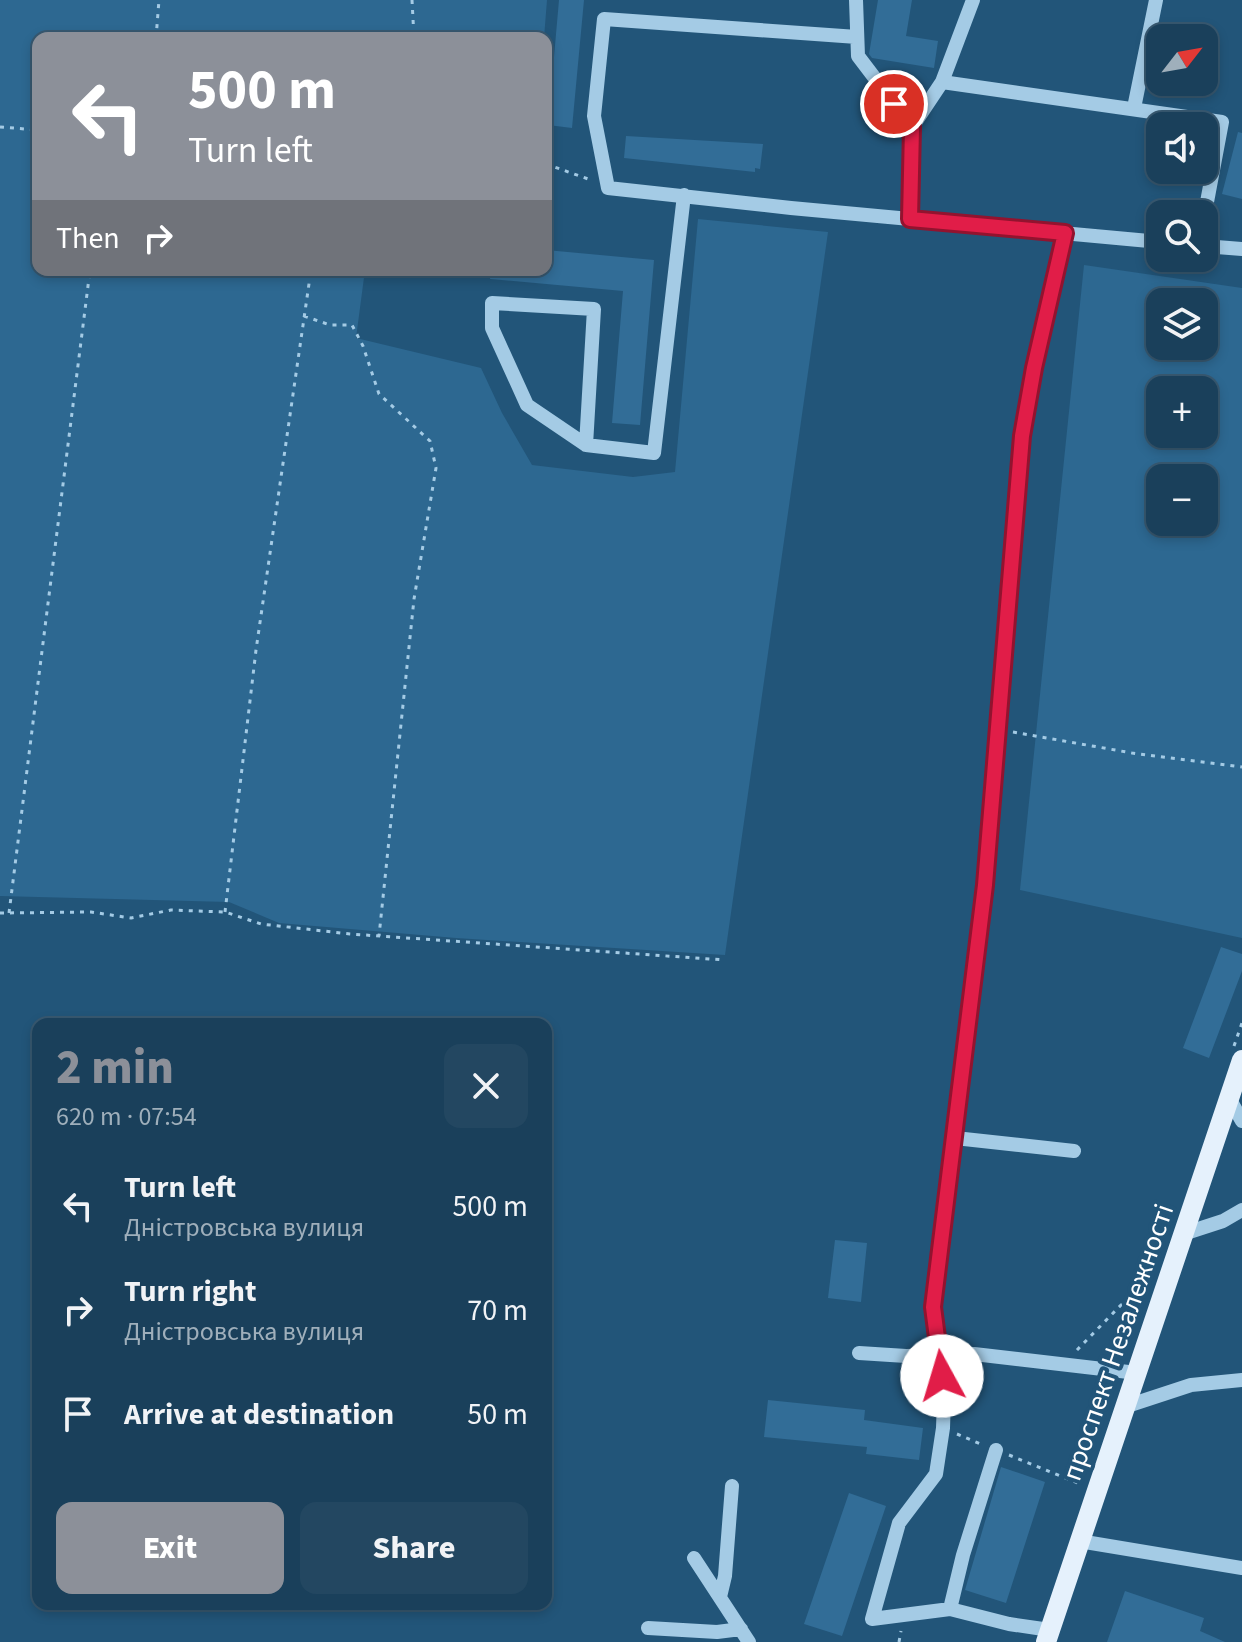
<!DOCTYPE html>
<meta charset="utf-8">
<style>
:root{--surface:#1a405b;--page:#234761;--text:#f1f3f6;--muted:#9fafbb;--line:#385971;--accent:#8c9099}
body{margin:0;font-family:"Source Sans 3",sans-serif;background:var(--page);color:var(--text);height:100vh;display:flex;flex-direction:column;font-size:30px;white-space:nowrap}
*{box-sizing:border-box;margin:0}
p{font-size:26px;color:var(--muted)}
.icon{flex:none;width:44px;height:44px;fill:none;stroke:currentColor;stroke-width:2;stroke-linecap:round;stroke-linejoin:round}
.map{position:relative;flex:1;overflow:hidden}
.panel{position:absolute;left:32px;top:1018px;width:520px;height:592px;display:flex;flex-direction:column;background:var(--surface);border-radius:16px;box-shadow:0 4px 12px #0003,0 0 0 2px var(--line)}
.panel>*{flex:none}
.guide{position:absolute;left:32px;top:32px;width:520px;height:244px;border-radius:16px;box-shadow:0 4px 12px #0003,0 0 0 2px var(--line);background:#8c9099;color:#fff;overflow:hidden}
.needle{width:52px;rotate:59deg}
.tools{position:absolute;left:1146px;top:24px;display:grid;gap:16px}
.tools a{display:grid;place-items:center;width:72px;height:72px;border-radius:16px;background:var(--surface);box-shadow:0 4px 12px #0003,0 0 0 2px var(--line);font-size:40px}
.pin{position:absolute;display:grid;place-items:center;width:68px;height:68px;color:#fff;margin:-34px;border:4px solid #fff;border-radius:50%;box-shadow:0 2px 8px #0007}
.me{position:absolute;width:88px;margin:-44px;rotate:354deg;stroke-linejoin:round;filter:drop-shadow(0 0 6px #0008)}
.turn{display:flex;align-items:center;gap:28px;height:168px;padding:0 24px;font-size:36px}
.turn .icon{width:104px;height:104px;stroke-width:2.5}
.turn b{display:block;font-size:56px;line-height:68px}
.then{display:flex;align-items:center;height:76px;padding:0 24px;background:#0003;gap:16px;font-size:30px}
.round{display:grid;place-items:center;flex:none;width:84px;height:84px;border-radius:16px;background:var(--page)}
.headline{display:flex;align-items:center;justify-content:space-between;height:136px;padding:0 24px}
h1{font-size:48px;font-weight:800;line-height:60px;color:var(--accent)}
.button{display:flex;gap:16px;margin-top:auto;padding:16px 24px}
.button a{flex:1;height:92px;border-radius:16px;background:var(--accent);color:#fff;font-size:32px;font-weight:800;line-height:92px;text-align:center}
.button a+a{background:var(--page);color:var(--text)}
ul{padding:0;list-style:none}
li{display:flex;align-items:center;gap:24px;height:104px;padding:0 24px}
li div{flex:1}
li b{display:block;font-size:30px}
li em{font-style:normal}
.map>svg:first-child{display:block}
.green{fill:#2d6891;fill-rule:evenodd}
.building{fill:#326d97}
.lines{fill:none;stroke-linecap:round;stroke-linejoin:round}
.path{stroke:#a4cbe5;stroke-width:3;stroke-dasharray:4 6;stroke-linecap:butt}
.minor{stroke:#a4cbe5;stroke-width:14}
.major{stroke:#e5f1fc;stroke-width:20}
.route-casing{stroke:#92132f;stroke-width:20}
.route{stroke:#e11d48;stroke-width:14}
.labels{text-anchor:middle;stroke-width:8;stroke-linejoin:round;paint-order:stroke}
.street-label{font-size:28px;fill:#fff;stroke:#225579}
</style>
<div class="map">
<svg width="1242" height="1642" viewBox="0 0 1242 1642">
<rect width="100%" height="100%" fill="#225579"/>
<path class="green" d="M0 0H547L544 38H38V270H365L356 338 481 368 502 413 532 465 633 477 675 472 698 219 828 232 725 955 456 938 279 923 229 902 0 896Z
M1084 265 1242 288V938L1020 890ZM1160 302H1204V346H1160ZM1160 390H1204V434H1160ZM1160 478H1204V522H1160Z"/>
<path class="building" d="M559 0H584L572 128 548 125Z
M878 0H912L906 36 938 41 934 68 872 58 869 54Z
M1238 132 1242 133V199L1222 194Z
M626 136 763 144 760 169 755 168V172L624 158Z
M546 250 654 260 640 425 612 423 623 291 490 279 491 270H546Z
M1221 947 1242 954V971L1209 1058 1183 1048Z
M835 1240 867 1243 861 1302 828 1298Z
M768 1400 865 1410 864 1420 923 1428 919 1460 866 1454 867 1447 764 1437Z
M1001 1467 1045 1482 1006 1603 965 1590Z
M849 1493 886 1506 842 1636 804 1624Z
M1125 1591 1204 1618 1200 1631 1225 1642H1107Z"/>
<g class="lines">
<path class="path" d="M412 0 414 38
M156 38 159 0
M0 127 38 130
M546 164 591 180
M304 316 330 325H352L363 346 379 394 430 441 436 468 414 599 379 936
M1013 732 1132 753 1242 767
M225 912 256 650 311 270
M0 913 91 912 131 918 171 910 225 912 261 924 350 934 725 960
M9 913 90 270
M1234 1046 1242 1023
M1077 1350 1121 1305 1145 1296
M957 1434 983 1445
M1009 1455 1080 1484
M899 1642 901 1631"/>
<path class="minor" d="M856 0 858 56 912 127 910 219
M857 37 604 19 594 116 608 188 791 208 1160 242
M942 82 1222 122 1204 218
M1134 108 1156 0
M912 127 942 82 973 0
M1204 246 1242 249
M586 445 594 309 492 303V328L527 405 586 445 654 453 684 195
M1229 1098 1242 1121
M955 1138 1074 1151
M1183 1234 1223 1221 1242 1210
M859 1353 906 1356 974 1354 1137 1373
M1124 1407 1191 1385 1242 1380
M1079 1541 1242 1568
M694 1558 749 1642
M720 1597 725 1576 732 1486
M950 1609 963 1555 996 1450
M648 1628 717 1632 741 1629
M1050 1630 1009 1624 950 1609 872 1619 899 1523 936 1474 943 1428 944 1399 933 1307 985 885 1022 436 1034 368 1065 233"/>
<path class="major" d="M1046 1642 1242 1060"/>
</g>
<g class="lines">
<g class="route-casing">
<path id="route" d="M894 104 912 127 910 219 1065 233 1034 368 1022 436 985 885 933 1307 942 1376"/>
</g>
<use href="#route" class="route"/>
</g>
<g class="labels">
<g class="street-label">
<text transform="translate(1117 1342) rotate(-71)" y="10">проспект Незалежності</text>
</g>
</g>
</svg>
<div class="tools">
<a><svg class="needle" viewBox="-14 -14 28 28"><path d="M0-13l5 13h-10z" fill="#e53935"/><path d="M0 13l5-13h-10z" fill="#9fafbb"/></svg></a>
<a><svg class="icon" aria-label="sound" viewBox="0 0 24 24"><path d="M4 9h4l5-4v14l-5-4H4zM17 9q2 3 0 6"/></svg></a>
<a><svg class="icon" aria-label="search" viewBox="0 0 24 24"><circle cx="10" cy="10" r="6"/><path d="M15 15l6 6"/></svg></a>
<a><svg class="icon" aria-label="layers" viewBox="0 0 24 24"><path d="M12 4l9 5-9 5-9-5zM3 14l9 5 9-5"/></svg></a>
<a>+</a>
<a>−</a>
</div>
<div class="pin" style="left:894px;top:104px;background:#d93025"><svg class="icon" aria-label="arrive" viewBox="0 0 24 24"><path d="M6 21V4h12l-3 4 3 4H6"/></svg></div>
<svg class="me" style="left:942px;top:1376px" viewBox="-20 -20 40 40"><circle r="19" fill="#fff"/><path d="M0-13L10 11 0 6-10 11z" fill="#e11d48"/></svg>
<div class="guide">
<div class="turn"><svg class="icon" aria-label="left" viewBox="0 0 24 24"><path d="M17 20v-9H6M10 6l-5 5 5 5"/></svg><div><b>500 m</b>Turn left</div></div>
<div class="then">Then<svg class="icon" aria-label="right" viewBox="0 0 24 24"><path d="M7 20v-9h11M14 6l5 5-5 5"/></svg></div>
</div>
<section class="panel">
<div class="headline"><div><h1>2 min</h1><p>620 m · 07:54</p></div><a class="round"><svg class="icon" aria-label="close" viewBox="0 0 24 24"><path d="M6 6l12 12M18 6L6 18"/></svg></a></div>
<ul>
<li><svg class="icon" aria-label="left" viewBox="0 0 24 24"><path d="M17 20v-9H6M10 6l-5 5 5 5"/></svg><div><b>Turn left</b><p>Дністровська вулиця</p></div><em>500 m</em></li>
<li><svg class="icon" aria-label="right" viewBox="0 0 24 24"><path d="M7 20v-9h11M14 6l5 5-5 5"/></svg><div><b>Turn right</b><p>Дністровська вулиця</p></div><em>70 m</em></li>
<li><svg class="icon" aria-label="arrive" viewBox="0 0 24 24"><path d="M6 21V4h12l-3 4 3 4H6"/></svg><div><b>Arrive at destination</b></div><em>50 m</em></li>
</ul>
<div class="button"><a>Exit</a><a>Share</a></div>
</section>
</div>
